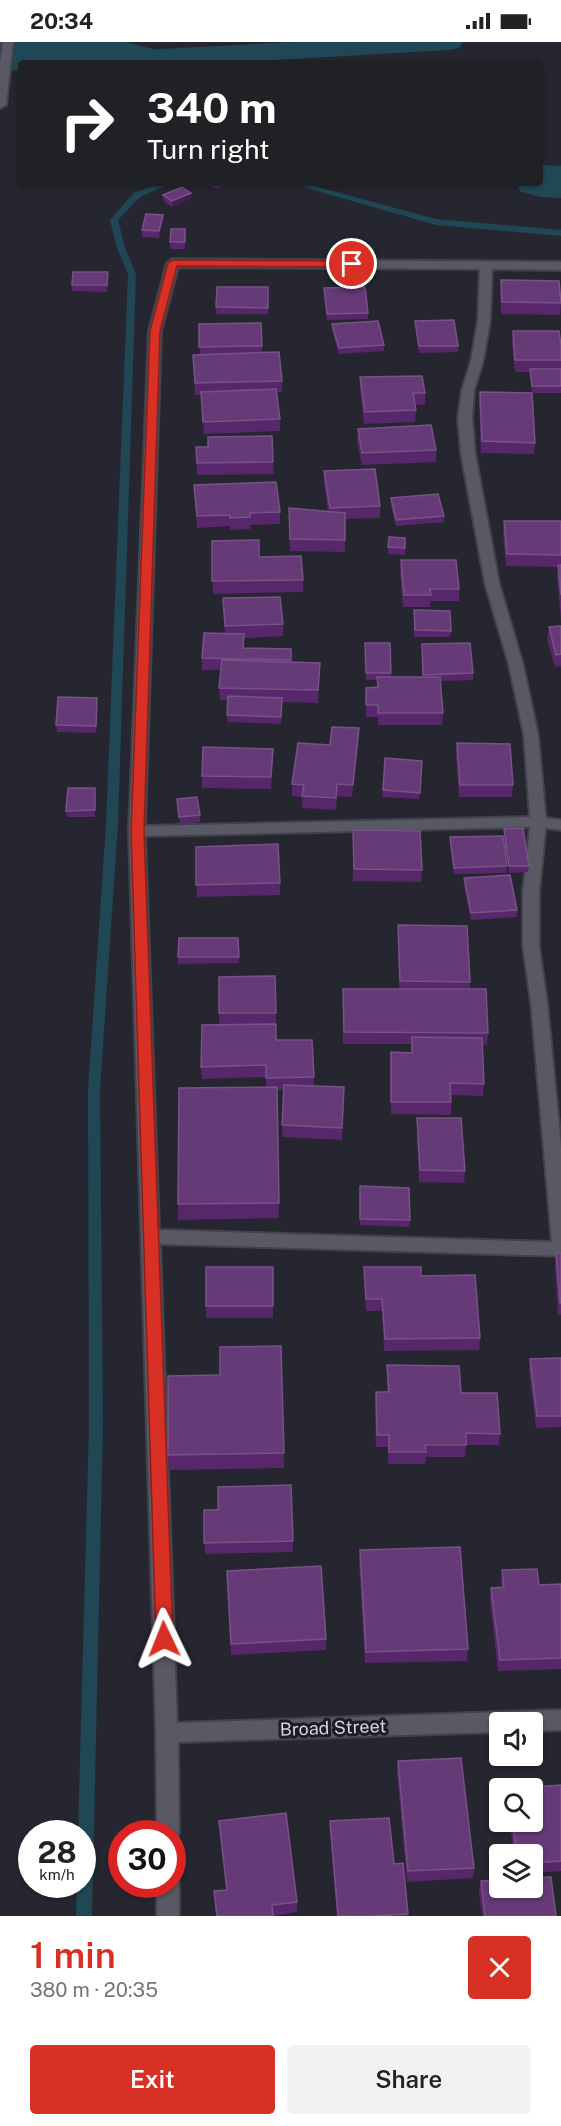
<!DOCTYPE html>
<meta charset="utf-8">
<style>
:root{--surface:#fff;--page:#f2f2f2;--text:#222;--muted:#767676;--accent:#d93025}
body{margin:0;font-family:"Public Sans",sans-serif;background:var(--page);color:var(--text);height:100vh;display:flex;flex-direction:column;font-size:22px;white-space:nowrap}
*{box-sizing:border-box;margin:0}
p{font-size:20px;color:var(--muted)}
.icon{flex:none;width:33px;height:33px;fill:none;stroke:currentColor;stroke-width:2;stroke-linecap:round;stroke-linejoin:round}
.map{position:relative;height:1874px;overflow:hidden}
.drawer{display:flex;flex-direction:column;background:var(--surface);flex:1}
.drawer>*{flex:none}
.banner{position:absolute;left:18px;top:18px;width:525px;height:126px;border-radius:6px;box-shadow:0 2px 4px #0004;background:#202124;color:#fff;overflow:hidden}
.tools{position:absolute;left:489px;top:1670px;display:grid;gap:12px}
.tools a{display:grid;place-items:center;width:54px;height:54px;border-radius:6px;background:var(--surface);box-shadow:0 2px 4px #0004;font-size:30px}
.speed{position:absolute;left:18px;top:1778px;display:flex;gap:12px;font-size:30px;font-weight:700;text-align:center}
.speed>*{display:grid;place-content:center;width:78px;height:78px;border-radius:50%;background:var(--surface);box-shadow:0 2px 4px #0004;line-height:1}
.speed small{font-size:15px;font-weight:400}
.speed .limit{border:9px solid #d22;background:#fff;color:#111}
.pin{position:absolute;display:grid;place-items:center;width:51px;height:51px;color:#fff;margin:-26px;border:3px solid #fff;border-radius:50%;box-shadow:0 2px 6px #0007}
.me{position:absolute;width:66px;margin:-33px;rotate:358deg;stroke-linejoin:round;filter:drop-shadow(0 0 4px #0008)}
.turn{display:flex;align-items:center;gap:21px;height:126px;padding:0 30px;font-size:27px}
.turn .icon{width:78px;height:78px;stroke-width:2.5}
.turn b{display:block;font-size:42px;line-height:51px}
.round{display:grid;place-items:center;flex:none;width:63px;height:63px;border-radius:6px;background:var(--page)}
.overview{display:flex;align-items:center;justify-content:space-between;height:102px;padding:0 30px}
h1{font-size:36px;font-weight:600;line-height:45px;color:var(--accent)}
.action{display:flex;gap:12px;margin-top:auto;padding:12px 30px}
.action a{flex:1;height:69px;border-radius:6px;background:var(--accent);color:#fff;font-size:24px;font-weight:600;line-height:69px;text-align:center}
.action a+a{background:var(--page);color:var(--text)}
.status{display:flex;justify-content:space-between;align-items:center;height:42px;padding:0 30px;background:var(--surface);direction:ltr}
.status svg{height:16px;fill:currentColor}
.map>svg:first-child{display:block}
.lines{fill:none;stroke-linecap:round;stroke-linejoin:round}
.stream{fill:#1f4755;fill-rule:evenodd}
.canal{fill:#1f4755;fill-rule:evenodd}
.river{fill:#1f4755;fill-rule:evenodd}
.service-casing{stroke:#42424b;stroke-width:4}
.minor-casing{stroke:#42424b;stroke-width:4}
.service{fill:#595965;fill-rule:evenodd}
.minor{fill:#595965;fill-rule:evenodd}
.wall{fill:#58276b}
.shaded-wall{fill:#3f1f4f}
.building{fill:#663a77;stroke:#775287;stroke-width:1.5}
.route{fill:#d93025;stroke:#8d1f18;stroke-width:1.5}
.labels{text-anchor:middle;stroke-width:6;stroke-linejoin:round;paint-order:stroke}
.near-street-label{font-size:18px;fill:#d4d4db;stroke:#1c1c26}
</style>
<div class="status"><b>20:34</b><svg viewBox="0 0 49 12"><path d="M0 12V9h3v3zM5 12V6h3v6zM10 12V3h3v9zM15 12V0h3v12zM26 1h20v11H26zM47 4h2v5h-2z"/></svg></div>
<div class="map">
<svg width="561" height="1874" viewBox="0 0 561 1874">
<rect width="100%" height="100%" fill="#262630"/>
<g class="lines">
<path class="stream" d="M160 141H172L140 155 118 178 125 206 136 232 118 782 100 1048 103 1384 92 1874H76L77 1842H82V1791H78L89 1384 88 1048 106 782 128 232 117 206 110 178 134 151Z
M289 141H303L436 177 561 188V194L436 183Z"/>
<path class="canal" d="M294 0H463L459 6 449 8 222 21H129L126 17 130 11 140 8Z"/>
<path class="river" d="M0 0H127L168 11 176 21H21V28L0 29Z
M540 123 561 124V156L540 155 521 150 515 141H540Z"/>
<g class="service-casing">
<path id="service" d="M3 0H13L6 63 0 66V20Z
M538 775 561 778V788L533 784 530 780 533 776Z"/>
</g>
<g class="minor-casing">
<path id="minor" d="M173 217 561 220V228L492 227 490 279 483 319 474 348 472 376 475 411 499 541 523 623 538 693 546 780 539 850V904L547 960 561 1104V1214L160 1202 177 1681 561 1668V1688L532 1689V1680H500V1690L178 1700 179 1791 176 1798 172 1800V1791H157L156 1691 129 789 149 289 167 221ZM178 225 480 227 478 279 471 319 462 348 458 376 461 411 485 541 509 623 524 693 530 775 145 784 161 289ZM530 785 523 850V904L531 960 552 1200 159 1188 145 794Z
M172 1833 176 1834 179 1842V1874H157V1842H172Z"/>
</g>
<use href="#service" class="service"/>
<use href="#minor" class="minor"/>
</g>
<path class="wall" d="M199 141H228L220 147Z
M163 153 191 157 172 165 164 160Z
M163 173V179L159 196 142 195V188Z
M185 187V207H170V200Z
M108 230 107 250 72 249V243Z
M501 238 561 261 560 273 501 272 500 250Z
M268 245V272H216V265Z
M324 246 368 271V277L327 278 324 252Z
M415 279 458 304V310L419 311 415 285Z
M261 281 262 311 282 339V350H277L280 377V389L204 392 201 353H195L194 324 200 313 199 282Z
M332 282 384 303V309L339 312 332 289Z
M513 289 561 304V351H532L530 330H515L512 301Z
M360 335 425 351V363H415L416 368 415 380 364 382 360 347Z
M480 350 535 401 534 412 481 411 479 362Z
M358 387 436 408V420L362 423 357 399Z
M196 405 273 420 274 432 197 433Z
M324 429 380 464V476L345 477V510L290 509 289 466 328 470 324 441Z
M194 443 280 470V482L250 483V487L230 488V484L197 486Z
M391 456 444 474V480L396 484 391 463Z
M504 479H561V577L557 535 558 525 506 524 503 491Z
M212 499 259 515 303 538V550L213 552Z
M388 505 405 506V513L388 512Z
M401 518 459 547V559H431L430 565H403L400 530Z
M223 556 283 582V594L244 596V606L291 607V620L320 621 318 661 282 660 281 682 227 680 228 658H220L219 646 221 628H202V616L225 591Z
M414 568 451 589 450 595H414Z
M561 584V624L555 625 547 597 549 585Z
M422 602 473 631V638L440 639 443 671 442 683H378V675H366V646L377 645V638H366L365 607 391 631V635H423Z
M97 663 96 691 57 690 56 683Z
M358 698 352 755 337 754 336 768 302 766V755L292 754V742L330 703Z
M457 701 513 743 512 755H459L456 713Z
M273 707 271 747 202 746V734Z
M385 716 422 719 419 757 382 755Z
M95 746V775H67L66 769Z
M177 757 200 773V780L180 782Z
M504 787 529 824 528 830 509 831 504 793Z
M353 788 422 828 421 840 353 839Z
M450 795 507 824 506 831 454 832 450 802Z
M196 805 280 841V853L197 855Z
M464 836 517 868V875L471 878 464 842Z
M398 883 470 940V947L488 991 487 1003H482L484 1042 483 1054 451 1053V1073L391 1072V1010L411 1011V1002H343V959L399 947Z
M238 896 239 921 178 922V915Z
M219 935 276 971V998L314 1035V1044L344 1045 342 1098 282 1095 284 1048H277L279 1176 178 1178V1162L266 1045V1035L202 1037 201 1025 219 983Z
M417 1076 465 1129 464 1141 419 1140 417 1088Z
M360 1144 410 1178 409 1185 360 1183Z
M556 1211H561V1273H558L555 1223Z
M273 1225V1276H206V1264Z
M364 1225 421 1234 480 1296 479 1308 384 1309 382 1269H366L364 1237Z
M561 1316V1385L536 1386 529 1329 530 1317Z
M387 1323 461 1351 500 1392 499 1403H466L465 1415H426L425 1422H388V1405H376L375 1362 376 1350H387Z
M284 1411V1426L169 1428 168 1413Z
M204 1468 293 1499V1510L205 1512Z
M360 1508 468 1607 467 1619 365 1621 359 1519Z
M502 1528 539 1543 561 1542V1627L498 1629 490 1558 491 1546H502L501 1540Z
M227 1529 326 1597V1608L231 1613Z
M398 1719 474 1826 473 1836 407 1840 397 1730Z
M561 1743V1829L532 1831V1812H514L509 1779H532Z
M219 1779 297 1860V1870L273 1874H216L214 1849 226 1848Z
M330 1779 394 1822 408 1872V1874H337L330 1790Z
M481 1839 556 1874H482L479 1849Z"/>
<path class="shaded-wall" d="M220 141H228L220 147Z
M191 151V157L172 165V159Z
M163 173V179L159 196V189Z"/>
<path class="building" d="M182 145 191 151 172 159 163 153Z
M146 172 163 173 159 189 142 188Z
M171 187H185V200H170Z
M73 230H108L107 243H72Z
M501 238 559 239 561 261 502 260Z
M217 245H268V266L216 265Z
M365 245 368 271 327 272 324 246Z
M454 278 458 304H419L415 279Z
M378 279 384 303 339 306 332 282Z
M261 281 262 304 199 305V282Z
M513 289H559L561 304V318H515Z
M279 310 282 339 195 341 193 313Z
M530 327H561V344H532Z
M422 334 425 351H413L416 368 365 370 360 335Z
M276 347 280 377 203 380 201 350Z
M480 350 532 351 535 401 482 399Z
M431 383 436 408 362 411 358 387Z
M272 394 273 420 197 421 196 405H208V395Z
M375 427 380 464 330 466 324 429Z
M276 440 280 470 250 471V475L230 476V473L197 474 194 443Z
M438 452 444 474 396 478 391 456Z
M289 466 345 471V498L290 497Z
M504 479H561V513L507 512Z
M389 495 405 496V506L388 505Z
M259 498V515L301 514 303 538 212 539V499Z
M401 518H456L459 547H430L431 553H404Z
M558 523H561V553Z
M280 555 283 582 225 584 223 556Z
M414 568 450 569 451 589 415 588Z
M561 584V612L556 613 549 585Z
M204 591 244 592 243 606 291 607V618L202 616Z
M365 601H390L391 631H366Z
M470 601 473 631 423 633 422 602Z
M222 618 320 621 318 648 219 646Z
M377 635H440L443 671H378V663H366V646L378 645Z
M228 654 282 656 281 675 227 673Z
M58 655 97 656 96 684 56 683Z
M332 685 359 686 353 743 337 742 336 756 302 754 304 743 292 742 298 701 330 703Z
M457 701 510 702 513 743H460Z
M203 705 273 707 271 735 202 734Z
M385 716 422 719 420 751 383 748Z
M68 746H95V768L66 769Z
M197 755 200 773 179 775 177 757Z
M523 786 529 824H509L504 787Z
M353 788 420 789 422 828 354 827Z
M503 794 507 824 454 826 450 795Z
M278 802 280 841 196 843V805Z
M510 833 517 868 471 871 464 836Z
M398 883 467 884 470 940 400 939Z
M179 896H238L239 915H178Z
M275 934 276 971H219V935Z
M343 947H486L488 991 344 990Z
M276 982V998H312L314 1035 266 1036V1023L201 1025 202 983Z
M412 995 482 996 484 1042 450 1041 451 1060H391V1010L412 1011Z
M284 1043 344 1045 342 1086 282 1083Z
M277 1045 279 1161 178 1162 179 1046Z
M417 1076H461L465 1129 420 1128Z
M360 1144 409 1146 410 1178 360 1177Z
M556 1211H561V1261H560Z
M206 1225H273V1264H206Z
M364 1225H421V1234L475 1233 480 1296 385 1297 382 1257H366Z
M281 1304 284 1411 168 1413V1334L220 1333V1305Z
M561 1316V1374H537L530 1317Z
M387 1323 459 1324 461 1351H497L500 1392 466 1391V1403H425L426 1410H389V1393H377L376 1350H389Z
M291 1443 293 1499 204 1501V1468H218V1445Z
M460 1505 468 1607 366 1610 360 1508Z
M321 1524 326 1597 231 1602 227 1529Z
M537 1527 539 1543 561 1542V1616L500 1618 491 1546 504 1545 502 1528Z
M461 1716 474 1826 408 1829 398 1719Z
M561 1743V1819L532 1821V1812H517L512 1779H532V1746H519Z
M286 1771 297 1860 272 1863 273 1874H217L214 1849 227 1848 219 1779Z
M389 1776 394 1822 403 1821 408 1872 371 1874H338L330 1779Z
M551 1835 556 1874H485L481 1839 500 1838V1845H532V1836Z"/>
<path class="route" d="M173 218 352 219 357 222 352 225 177 224 160 289 144 789 173 1597 170 1602 164 1604 158 1602 156 1597 131 789 150 289 168 221Z"/>
<g class="labels">
<g class="near-street-label">
<text transform="translate(333 1686) rotate(-2)" y="6">Broad Street</text>
</g>
</g>
</svg>
<div class="tools">
<a><svg class="icon" aria-label="sound" viewBox="0 0 24 24"><path d="M4 9h4l5-4v14l-5-4H4zM17 9q2 3 0 6"/></svg></a>
<a><svg class="icon" aria-label="search" viewBox="0 0 24 24"><circle cx="10" cy="10" r="6"/><path d="M15 15l6 6"/></svg></a>
<a><svg class="icon" aria-label="layers" viewBox="0 0 24 24"><path d="M12 4l9 5-9 5-9-5zM3 14l9 5 9-5"/></svg></a>
</div>
<div class="speed"><div>28<small>km/h</small></div><div class="limit">30</div></div>
<div class="pin" style="left:352px;top:222px;background:#d93025"><svg class="icon" aria-label="arrive" viewBox="0 0 24 24"><path d="M6 21V4h12l-3 4 3 4H6"/></svg></div>
<svg class="me" style="left:164px;top:1597px" viewBox="-20 -20 40 40"><path d="M0-17L14 15 0 8-14 15z" fill="#d93025" stroke="#fff" stroke-width="4"/></svg>
<div class="banner">
<div class="turn"><svg class="icon" aria-label="right" viewBox="0 0 24 24"><path d="M7 20v-9h11M14 6l5 5-5 5"/></svg><div><b>340 m</b>Turn right</div></div>
</div>
</div>
<section class="drawer">
<div class="overview"><div><h1>1 min</h1><p>380 m · 20:35</p></div><a class="round" style="background:#d93025;color:#fff"><svg class="icon" aria-label="close" viewBox="0 0 24 24"><path d="M6 6l12 12M18 6L6 18"/></svg></a></div>
<div class="action"><a>Exit</a><a>Share</a></div>
</section>
